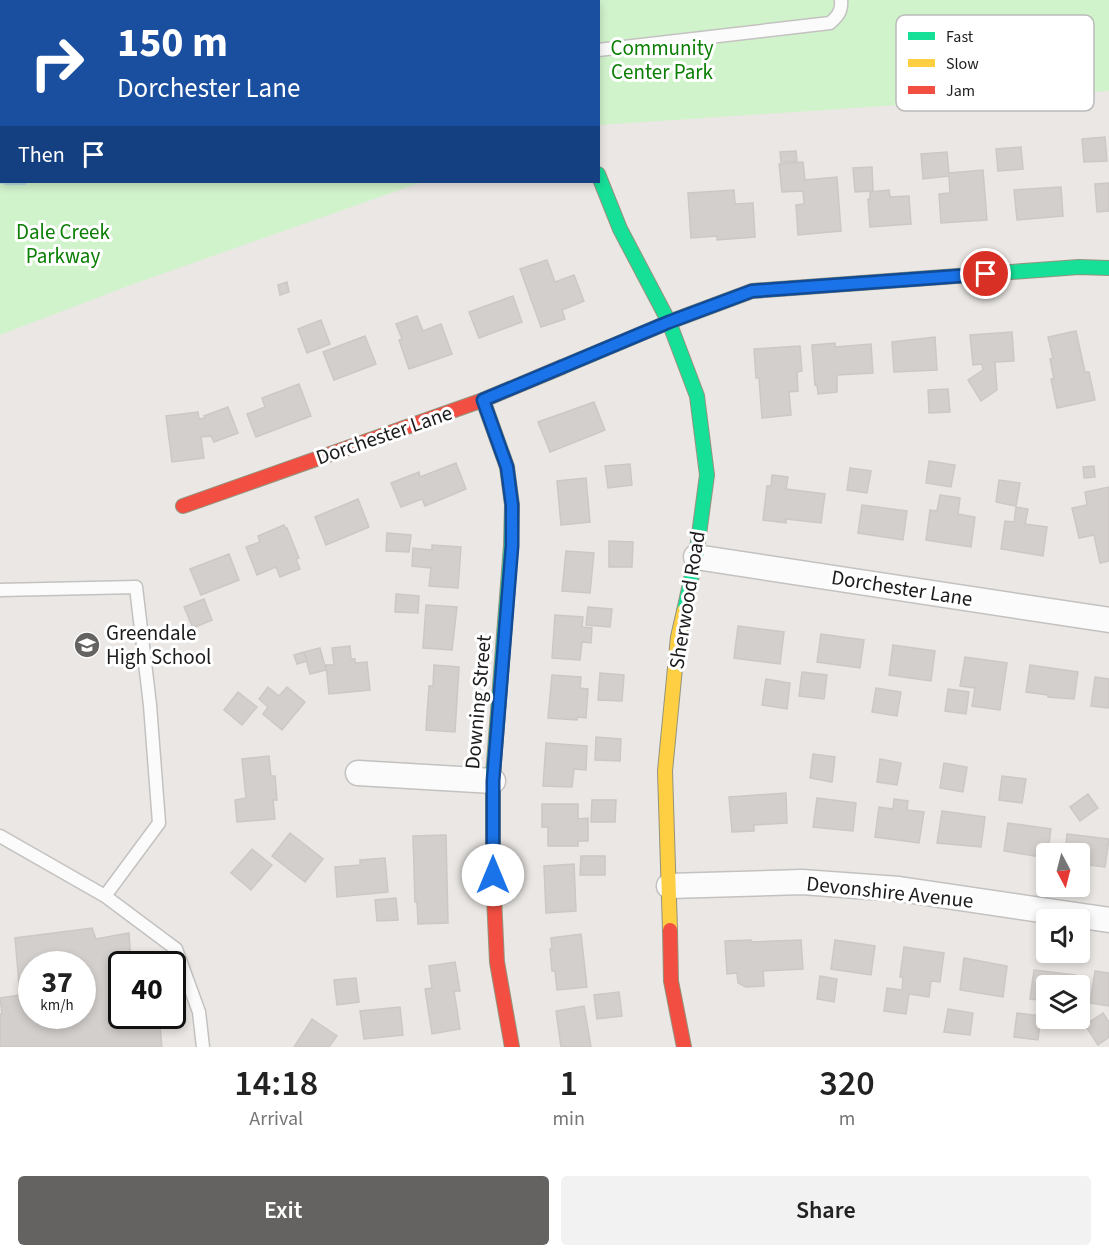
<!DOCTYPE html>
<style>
:root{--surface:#fff;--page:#f2f2f2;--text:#222;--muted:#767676;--accent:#646362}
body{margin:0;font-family:"Source Sans 3",sans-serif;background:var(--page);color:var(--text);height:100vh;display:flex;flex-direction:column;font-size:22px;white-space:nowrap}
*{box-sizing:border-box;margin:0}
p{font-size:20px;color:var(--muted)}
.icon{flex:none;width:33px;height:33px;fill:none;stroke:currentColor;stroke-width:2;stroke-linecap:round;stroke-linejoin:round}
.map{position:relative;height:1047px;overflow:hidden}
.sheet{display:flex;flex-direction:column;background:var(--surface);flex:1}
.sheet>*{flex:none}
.banner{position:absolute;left:0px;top:0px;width:600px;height:183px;box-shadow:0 3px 9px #0003;background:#1a4fa0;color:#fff;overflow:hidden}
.needle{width:39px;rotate:173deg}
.tools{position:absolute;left:1036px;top:843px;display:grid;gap:12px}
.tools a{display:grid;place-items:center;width:54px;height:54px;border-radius:6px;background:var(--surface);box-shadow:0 3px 9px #0003;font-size:30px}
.speed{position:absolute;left:18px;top:951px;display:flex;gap:12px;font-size:30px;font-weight:700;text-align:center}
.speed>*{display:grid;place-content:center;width:78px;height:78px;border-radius:50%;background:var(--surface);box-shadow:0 3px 9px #0003;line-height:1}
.speed small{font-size:15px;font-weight:400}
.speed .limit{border:3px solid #111;border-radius:9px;background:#fff;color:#111}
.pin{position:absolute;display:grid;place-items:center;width:51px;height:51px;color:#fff;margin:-26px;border:3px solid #fff;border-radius:50%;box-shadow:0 2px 6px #0007}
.me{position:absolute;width:66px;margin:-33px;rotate:0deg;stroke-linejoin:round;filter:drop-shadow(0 0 4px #0008)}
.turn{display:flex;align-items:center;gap:21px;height:126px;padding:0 18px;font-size:27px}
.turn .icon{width:78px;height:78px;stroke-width:2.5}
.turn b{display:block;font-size:42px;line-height:51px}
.then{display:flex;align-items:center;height:57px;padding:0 18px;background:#0003;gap:12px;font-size:22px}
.eta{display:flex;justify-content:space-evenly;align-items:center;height:102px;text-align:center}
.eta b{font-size:36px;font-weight:600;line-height:42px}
.action{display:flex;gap:12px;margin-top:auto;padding:12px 18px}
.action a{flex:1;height:69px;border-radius:6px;background:var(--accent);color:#fff;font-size:24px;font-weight:600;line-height:69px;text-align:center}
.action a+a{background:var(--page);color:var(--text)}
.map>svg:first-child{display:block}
.park{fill:#d1f3cc}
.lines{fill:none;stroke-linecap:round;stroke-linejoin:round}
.stream{stroke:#b5dce0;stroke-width:6}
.building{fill:#d3cfcd;stroke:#cdc8c5;stroke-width:1.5;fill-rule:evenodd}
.lane-casing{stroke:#c3c2c0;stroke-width:15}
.street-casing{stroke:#c3c2c0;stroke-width:27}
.fast-casing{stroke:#95937c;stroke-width:16}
.slow-casing{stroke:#95937c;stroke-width:16}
.jam-casing{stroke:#95937c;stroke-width:16}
.lane{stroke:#fcfbfb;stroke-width:12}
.street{stroke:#fcfbfb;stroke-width:24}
.fast{stroke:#16e098;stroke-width:14}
.slow{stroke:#ffcf43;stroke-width:14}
.jam{stroke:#f24e42;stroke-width:14}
.route-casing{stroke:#114b97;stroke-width:15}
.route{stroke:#1a73e8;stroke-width:10}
.labels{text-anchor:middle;stroke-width:6;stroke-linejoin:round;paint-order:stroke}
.park-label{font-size:21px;fill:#0b7e05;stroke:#fff}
.street-label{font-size:21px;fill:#1c1c1c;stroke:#fff}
.poi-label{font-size:21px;fill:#1c1c1c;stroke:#fff;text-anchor:start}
.key{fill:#fff;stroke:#bbb;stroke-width:1.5}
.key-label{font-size:16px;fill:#1c1c1c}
</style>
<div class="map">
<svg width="1109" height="1047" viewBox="0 0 1109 1047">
<rect width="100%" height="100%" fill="#eae7e4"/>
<path class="park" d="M0 0H560V1L2 2V182H422L128 286 0 335Z
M582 0H1109V91L599 125 598 2Z"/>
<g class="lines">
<path class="stream" d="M264 2V0
M0 181H2
M6 182H24"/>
</g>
<path class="building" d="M1105 137 1107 161 1084 162 1082 139Z
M1021 147 1023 169 998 171 996 149Z
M796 151 797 161 781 162 780 152Z
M947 152 949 173 983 170 987 220 941 223 939 194 950 193 949 176 923 179 921 154Z
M803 162 805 180 837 177 841 231 798 235 796 205 804 204 803 191 782 192 779 164Z
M872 167 873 191 855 192 853 168Z
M1109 183V211L1097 212 1095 184Z
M1061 187 1063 216 1017 220 1014 190Z
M734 190 735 204 753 203 755 237 717 240V236L691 238 688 193Z
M889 190 890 197 909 196 911 224 870 227 868 199H870V192Z
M547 260 555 282 574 275 584 301 562 310 565 319 541 327 520 269Z
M287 282 289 292 280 295 278 285Z
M513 296 522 322 479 338 469 312Z
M417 316 423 331 441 324 452 354 409 369 399 340 402 339 396 324Z
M321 320 330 344 307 353 298 329Z
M1076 331 1085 372H1089L1095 400 1057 408 1051 379H1054L1050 359 1053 358 1048 337Z
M1012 332 1014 361 995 362 997 390 981 401 968 380 983 370 982 364 973 365 970 335Z
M365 336 376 364 334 380 323 352Z
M935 337 937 370 894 372 892 342Z
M835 343V347L871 344 873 373 837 375V392L818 394 817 384 815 385 812 345Z
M800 346 802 371 797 372 798 391 789 392 791 415 762 418 759 378H756L754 349Z
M299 384 311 416 256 437 247 414 265 407 262 398Z
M948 389 950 412 929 413 928 390Z
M594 402 605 430 550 452 538 422Z
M228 407 238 433 214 442 211 436 201 437 204 458 172 462 166 416 198 412 199 419 205 418 204 416Z
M929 461 955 465 951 487 926 483Z
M456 463 466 489 425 506 422 499 401 507 391 483 419 472 420 477Z
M630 464 632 485 608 488 605 466Z
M1094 466 1095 477 1084 478 1083 467Z
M850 468 871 471 867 493 847 490Z
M772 475 788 477 786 489 825 494 821 523 786 519V523L763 520 767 486H771Z
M586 478 590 522 561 525 557 481Z
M999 480 1020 483 1016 506 996 502Z
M1109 487V561L1100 563 1094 535 1079 538 1072 508 1087 505 1085 492Z
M940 495 960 498 958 514 975 517 971 547 926 540 930 510 937 511Z
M358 499 369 527 326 545 315 517Z
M862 505 907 511 903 540 858 533Z
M1016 507 1028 509 1025 524 1047 527 1043 556 1001 549 1005 521 1014 522Z
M284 525 286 529 287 528 299 558 296 559 300 569 280 577 276 567 257 575 246 547 260 542 258 536Z
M387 533 411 535 409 552 386 551Z
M609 541 633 542 632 567H609Z
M432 545 461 547 458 588 429 586 431 568 412 566 413 548 432 550Z
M566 551 594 553 590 593 562 591Z
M229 554 239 580 201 595 190 569Z
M396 594 419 596 418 613 395 612Z
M204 599 212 620 193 628 184 607Z
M426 605 457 607 452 650 423 648Z
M588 607 612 609 610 627 586 625Z
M555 615 583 617 582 627 592 628 591 643 582 642 580 660 552 658Z
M738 626 784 632 780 664 734 658Z
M821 634 864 640 860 668 817 662Z
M893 645 935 651 931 681 889 675Z
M350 646 351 659H355V663L367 662 370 690 329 694 326 665H334L332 648Z
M320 648 326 670 310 674 304 652Z
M304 652 307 661 297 664 294 655Z
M965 657 1007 663 1000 710 972 706 975 688 960 686Z
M434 665 459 667 455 732 426 730 429 686H433Z
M1030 665 1078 672 1074 699 1048 697V695L1026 692Z
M802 672 827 675 824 699 799 696Z
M600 673 624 675 622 701 598 700Z
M552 675 581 677 580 688 588 689 586 718 578 717 577 720 548 718Z
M1095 677 1109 679V708L1091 706Z
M766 679 790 683 787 709 762 705Z
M268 687 279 696 287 687 305 702 282 730 263 714 268 707 259 699Z
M876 688 901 692 897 716 872 712Z
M948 689 969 692 966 714 945 711Z
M238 692 257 707 242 725 224 710Z
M596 737 621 739 620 761 595 760Z
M546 743 587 746 586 770 574 769 572 787 543 786Z
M813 754 835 757 832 782 810 778Z
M269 756 271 776H275L277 800H273L275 819 237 822 235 800 246 798 242 759Z
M880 759 901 763 897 785 877 782Z
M944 763 967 767 963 792 940 788Z
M1002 776 1026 779 1022 803 999 800Z
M786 793 787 823 754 825V831L732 832 729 797Z
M1088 794 1098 808 1080 821 1070 807Z
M817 798 856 803 853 831 813 827Z
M894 799 908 801 907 810 924 812 919 843 875 837 879 807 893 809Z
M592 800H616L615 822H591Z
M542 804H578V819L588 818V841H578V846H548V827H542Z
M942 811 985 817 981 847 937 843Z
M1008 823 1051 829 1047 858 1004 851Z
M290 833 323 859 305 882 272 856Z
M1067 834 1109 839 1105 867 1080 864V854H1065Z
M446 835 448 923 418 924 417 902H415L413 836Z
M252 849 272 865 251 890 231 873Z
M581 856H605V875H580Z
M385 858 388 892 337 897 335 867 360 865V860Z
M574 864 576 911 546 913 544 866Z
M396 898 398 920 377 921 375 900Z
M92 928 96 939 129 933 131 964H122V1016H159L162 1047H0V1014H2L0 998 20 995 15 938ZM32 964H82V1016H32Z
M581 934 587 987 557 990 555 971H552L550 949H552L551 938Z
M751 940V942L801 940 803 969 763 971 764 986 746 987 738 983 737 973 727 974 725 941Z
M835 940 875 946 871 975 831 969Z
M904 947 944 953 940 982 931 981 929 997 909 994 906 1014 884 1011 887 988 902 990 903 977H900Z
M964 958 1007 966 1003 997 960 990Z
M455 962 460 991H454L460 1029 432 1034 425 989 432 988 429 966Z
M1034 970 1075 975 1074 986H1047V1001L1030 999Z
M1095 971 1109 973V1006L1090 1003Z
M820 976 837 979 834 1002 817 999Z
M356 978 359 1002 337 1005 334 980Z
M619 992 622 1016 597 1019 594 995Z
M584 1006 591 1047H561L556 1011Z
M400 1007 403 1035 364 1039 360 1011Z
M948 1009 973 1013 970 1035 944 1032Z
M1017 1013 1041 1016 1038 1040 1014 1037Z
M1103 1013 1109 1022V1037L1098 1045 1085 1025Z
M312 1019 337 1036 329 1047H294Z"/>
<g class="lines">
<g class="lane-casing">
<path id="lane" d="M598 50 830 23C838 16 842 11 841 0
M0 590 136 587 150 705 159 823 105 896 176 949 199 1012 203 1047
M0 836 105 896"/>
</g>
<g class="street-casing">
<path id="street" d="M571 0V2
M696 557 1109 620
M358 773 493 781
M669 886 802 882 899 889 1109 920"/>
</g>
<g class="fast-casing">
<path id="fast" d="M598 174 620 229 669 322 697 396 707 475 696 557 684 611
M562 367 669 322 752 291 1079 267 1109 268
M483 400 507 467 512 505 511 546 493 775"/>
</g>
<g class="slow-casing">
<path id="slow" d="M670 930 665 771 678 637 684 611"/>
</g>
<g class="jam-casing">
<path id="jam" d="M183 506 483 400 562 367
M493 775V875L497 962 512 1047
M670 930 671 981 684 1047"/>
</g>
<use href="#lane" class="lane"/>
<use href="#street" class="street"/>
<use href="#fast" class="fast"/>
<use href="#slow" class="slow"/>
<use href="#jam" class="jam"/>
</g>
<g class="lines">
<g class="route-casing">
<path id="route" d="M493 875V781L512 546V505L507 467 483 400 669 322 752 291 986 274"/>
</g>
<use href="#route" class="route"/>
</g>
<defs>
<g id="school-disc" transform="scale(1.35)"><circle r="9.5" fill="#646362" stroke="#fff"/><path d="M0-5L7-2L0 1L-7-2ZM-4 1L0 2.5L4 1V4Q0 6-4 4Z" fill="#fff"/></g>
</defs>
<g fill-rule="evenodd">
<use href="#school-disc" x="87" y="645"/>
</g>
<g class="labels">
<g class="park-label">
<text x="662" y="55">Community<tspan x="662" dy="24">Center Park</tspan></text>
<text x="63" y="239">Dale Creek<tspan x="63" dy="24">Parkway</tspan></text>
</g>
<g class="street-label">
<text transform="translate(384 435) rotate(-19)" y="7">Dorchester Lane</text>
<text transform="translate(902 588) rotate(9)" y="7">Dorchester Lane</text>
<text transform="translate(687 600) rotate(-81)" y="7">Sherwood Road</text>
<text transform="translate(478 702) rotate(-85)" y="7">Downing Street</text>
<text transform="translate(890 892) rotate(6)" y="7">Devonshire Avenue</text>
</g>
<g class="poi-label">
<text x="106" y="640">Greendale<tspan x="106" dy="24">High School</tspan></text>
</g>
</g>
<rect x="896" y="15" width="198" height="96" rx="9" class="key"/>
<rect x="908" y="32" width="27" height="8" fill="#16e098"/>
<rect x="908" y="59" width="27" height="8" fill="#ffcf43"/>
<rect x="908" y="86" width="27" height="8" fill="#f24e42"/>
<g class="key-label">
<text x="946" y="42">Fast</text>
<text x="946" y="69">Slow</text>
<text x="946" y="96">Jam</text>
</g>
</svg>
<div class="tools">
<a><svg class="needle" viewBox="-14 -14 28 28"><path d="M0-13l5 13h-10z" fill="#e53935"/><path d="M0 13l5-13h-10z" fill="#767676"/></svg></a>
<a><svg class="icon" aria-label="sound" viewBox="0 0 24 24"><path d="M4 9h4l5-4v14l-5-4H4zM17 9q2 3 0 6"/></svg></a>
<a><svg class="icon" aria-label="layers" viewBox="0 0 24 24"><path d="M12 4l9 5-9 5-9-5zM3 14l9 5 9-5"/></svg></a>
</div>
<div class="speed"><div>37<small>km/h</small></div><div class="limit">40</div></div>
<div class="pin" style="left:986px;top:274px;background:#d93025"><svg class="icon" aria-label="arrive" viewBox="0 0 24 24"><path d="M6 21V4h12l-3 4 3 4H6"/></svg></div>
<svg class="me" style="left:493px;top:875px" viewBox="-20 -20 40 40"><circle r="19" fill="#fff"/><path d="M0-13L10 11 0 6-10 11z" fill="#1a73e8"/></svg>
<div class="banner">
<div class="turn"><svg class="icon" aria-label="right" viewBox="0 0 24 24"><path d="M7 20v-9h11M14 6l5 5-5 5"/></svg><div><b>150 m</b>Dorchester Lane</div></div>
<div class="then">Then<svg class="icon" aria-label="arrive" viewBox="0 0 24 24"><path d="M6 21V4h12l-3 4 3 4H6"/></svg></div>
</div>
</div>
<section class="sheet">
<div class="eta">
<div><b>14:18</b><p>Arrival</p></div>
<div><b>1</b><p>min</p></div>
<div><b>320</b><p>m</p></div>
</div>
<div class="action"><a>Exit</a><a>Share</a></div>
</section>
